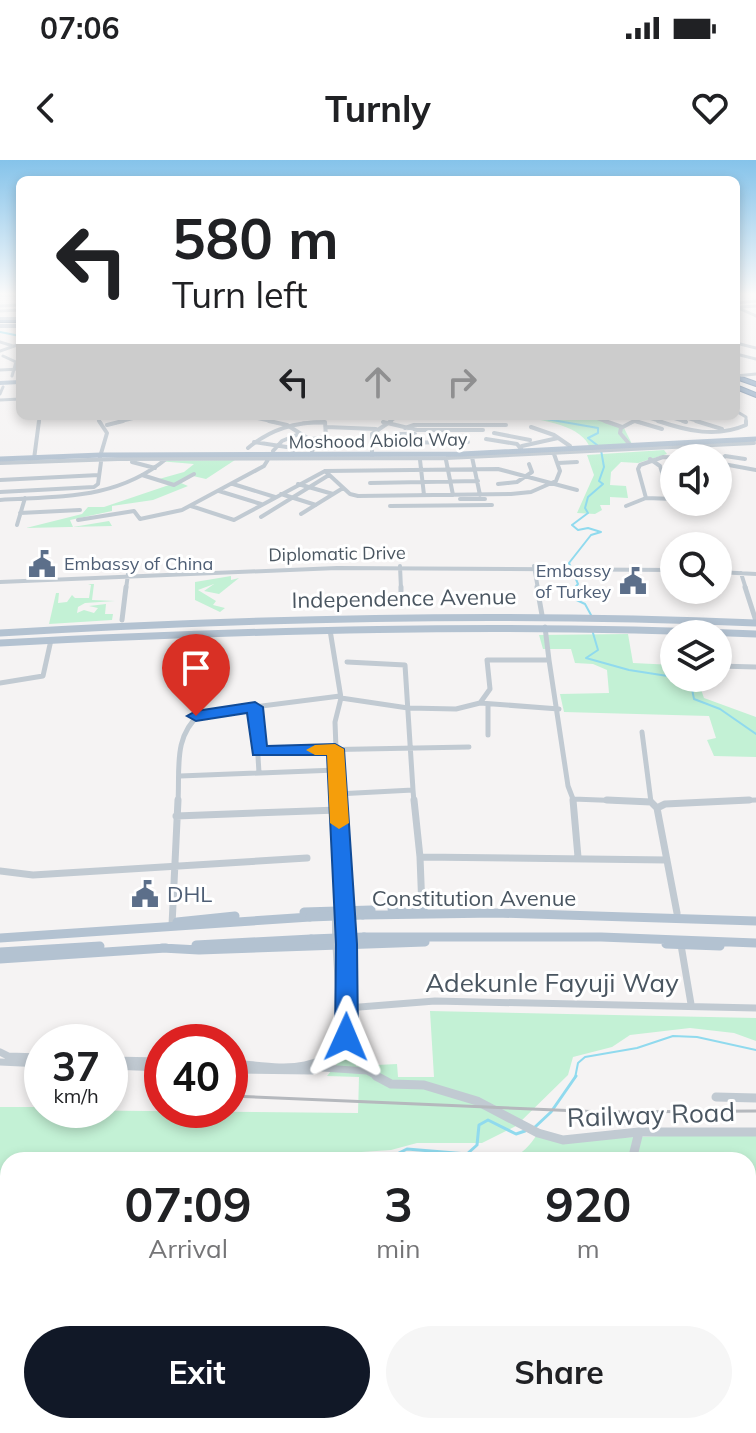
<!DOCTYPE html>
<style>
:root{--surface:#fff;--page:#f6f6f6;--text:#202124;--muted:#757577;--accent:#111827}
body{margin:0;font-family:Mulish,sans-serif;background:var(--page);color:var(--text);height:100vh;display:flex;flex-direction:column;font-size:30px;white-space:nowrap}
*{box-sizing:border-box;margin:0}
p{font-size:26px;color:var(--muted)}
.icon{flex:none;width:44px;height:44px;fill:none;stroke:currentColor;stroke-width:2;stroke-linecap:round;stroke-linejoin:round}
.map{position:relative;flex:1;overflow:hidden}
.side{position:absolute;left:0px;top:992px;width:756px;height:282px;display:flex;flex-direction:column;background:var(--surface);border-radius:24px 24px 0 0;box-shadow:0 4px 12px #0003}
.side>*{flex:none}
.guide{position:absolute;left:16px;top:16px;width:724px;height:244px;border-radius:12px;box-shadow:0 4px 12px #0003;background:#fff;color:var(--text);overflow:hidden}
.controls{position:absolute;left:660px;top:284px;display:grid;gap:16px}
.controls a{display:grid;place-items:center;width:72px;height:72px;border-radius:50%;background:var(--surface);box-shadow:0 4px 12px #0003;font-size:40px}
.speed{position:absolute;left:24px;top:864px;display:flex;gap:16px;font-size:40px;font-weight:700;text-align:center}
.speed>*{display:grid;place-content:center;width:104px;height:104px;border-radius:50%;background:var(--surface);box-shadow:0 4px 12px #0003;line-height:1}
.speed small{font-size:20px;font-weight:400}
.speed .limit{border:12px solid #d22;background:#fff;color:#111}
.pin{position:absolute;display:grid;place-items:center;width:68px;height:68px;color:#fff;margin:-82px -34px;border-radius:50% 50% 50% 0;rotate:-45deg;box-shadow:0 0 8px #0007}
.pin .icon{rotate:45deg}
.me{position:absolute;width:88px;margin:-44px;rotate:1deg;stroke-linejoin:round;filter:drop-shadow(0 0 6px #0008)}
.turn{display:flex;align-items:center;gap:28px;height:168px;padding:0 24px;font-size:36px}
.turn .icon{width:104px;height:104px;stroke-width:2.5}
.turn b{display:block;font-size:56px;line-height:68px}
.lanes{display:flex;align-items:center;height:76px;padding:0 24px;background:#0003;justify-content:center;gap:40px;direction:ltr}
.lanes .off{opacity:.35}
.eta{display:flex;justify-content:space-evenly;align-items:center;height:136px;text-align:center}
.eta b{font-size:48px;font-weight:700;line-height:56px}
.button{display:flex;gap:16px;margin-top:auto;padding:16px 24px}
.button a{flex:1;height:92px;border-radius:48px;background:var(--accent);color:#fff;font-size:32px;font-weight:700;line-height:92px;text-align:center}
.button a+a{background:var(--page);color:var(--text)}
.status{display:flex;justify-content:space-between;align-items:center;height:56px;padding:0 40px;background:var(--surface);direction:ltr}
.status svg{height:22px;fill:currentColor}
header{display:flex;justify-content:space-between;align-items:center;height:104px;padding:0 24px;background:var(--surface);font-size:36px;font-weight:700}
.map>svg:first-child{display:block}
.green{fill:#c3f1d5}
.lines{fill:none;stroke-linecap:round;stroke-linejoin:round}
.stream-far1{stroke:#90daee;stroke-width:2}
.stream{stroke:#90daee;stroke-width:3}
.highway-casing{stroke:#7690ad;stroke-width:2}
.minor-far4{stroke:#c1cad2;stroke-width:3}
.minor-far3{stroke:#c1cad2;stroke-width:4}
.minor-far2{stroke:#c1cad2;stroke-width:5}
.minor-far1{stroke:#c1cad2;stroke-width:7}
.minor{stroke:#c1cad2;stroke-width:9}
.major-far3{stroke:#b3c2d1;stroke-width:4}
.major-far2{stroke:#b3c2d1;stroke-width:5}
.major-far1{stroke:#b3c2d1;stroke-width:7}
.major{stroke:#b3c2d1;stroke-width:9}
.highway{fill:#8ba5c1;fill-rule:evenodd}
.tram{stroke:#b5b8bd;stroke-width:3}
.major-bridge{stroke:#b3c2d1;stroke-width:9}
.route{fill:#1a73e8;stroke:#114b97;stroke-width:2}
.slow{fill:#f59e0b}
.labels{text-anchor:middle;stroke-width:6;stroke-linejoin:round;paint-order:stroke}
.far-street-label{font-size:18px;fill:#4a5661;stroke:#fff}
.far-service-label{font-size:18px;fill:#4e5e75;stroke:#fff;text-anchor:start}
.street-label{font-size:22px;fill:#4a5661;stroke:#fff}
.service-label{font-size:22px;fill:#4e5e75;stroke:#fff;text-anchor:start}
.near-street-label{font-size:26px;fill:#4a5661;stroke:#fff}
</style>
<div class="status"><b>07:06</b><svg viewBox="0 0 49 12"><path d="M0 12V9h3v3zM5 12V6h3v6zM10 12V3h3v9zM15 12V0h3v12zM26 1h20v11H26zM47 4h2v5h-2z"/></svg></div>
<header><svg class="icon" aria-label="back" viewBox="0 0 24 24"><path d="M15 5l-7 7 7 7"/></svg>Turnly<svg class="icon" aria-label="heart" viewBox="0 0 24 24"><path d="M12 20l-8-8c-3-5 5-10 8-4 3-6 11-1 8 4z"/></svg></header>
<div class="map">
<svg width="756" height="1273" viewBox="0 0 756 1273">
<rect width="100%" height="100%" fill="#f5f3f3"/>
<path class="green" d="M391 256H589L624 268 632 284 590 288C574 243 432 258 391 256Z
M664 290 667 294 638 303 621 302 611 312 610 325 626 326 628 338 610 337V345H600L602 350 595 354 577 353 594 315 587 295Z
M235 300 206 319 193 316 181 323 188 326 153 340 112 346V351L70 360 73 367 109 361 112 366 26 368 82 354 88 347H104L172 324 159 319 184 312 194 304 158 301Z
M231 416V420L239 418 219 434 204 431 214 424 198 430 216 441 213 445 225 448 220 452 195 440V422Z
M88 424H94L92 440 115 441 85 443 78 447 77 453 84 450 94 453 98 448 89 446 106 444 105 454H113L112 460 49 464 56 433H59L58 443 67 442 72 435 75 438H89L91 425Z
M628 474 633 503 674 505V518H697L704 538 756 557V597L714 596 707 580 716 578 709 556 564 552 560 534 609 533 607 510 593 504 575 503 571 489H543L539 475Z
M430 851 756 858V881L734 873 690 868 630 875 612 887 573 897 568 915 516 966 482 983H417L391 990 347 993 343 1000H8V1266H44L38 1273H0V947H42V950L358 953 359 917 327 916 355 881 356 906 397 904 398 917H434Z
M756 972V1118L748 1120V1000H500C520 998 528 988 538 973L588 979Z
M86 1266H447L439 1273H310L306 1270 299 1273H79Z"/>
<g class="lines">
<path class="stream-far1" d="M0 172 20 176
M325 256H336
M529 256 598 268V273L588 278 597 285
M591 455 585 444 568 436 578 424 569 403 591 375 601 372 588 368 578 370 572 365 588 353 585 348 588 337 603 324 599 321 604 307 601 290
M593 473 598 490 586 498 629 510 674 517
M675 518 692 529 694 539 720 549 756 574
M575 918 578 903 585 897 637 888 673 876 697 877 756 890"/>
<path class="stream" d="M535 967 551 952 576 916
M349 1000 356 997 372 1000
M385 1000 407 989 467 994 477 985 479 965 488 960 516 974 525 971
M50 1273 92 1266"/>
<g class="highway-casing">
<path id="highway" d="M0 160H20V162H0Z
M736 215 756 222V226L736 219Z
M736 225 756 233V237L736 229Z"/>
</g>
<path class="minor-far4" d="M736 143 756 141
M0 146 20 145
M736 147 756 156
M741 147 756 146
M0 151 20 150
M0 182 13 186
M736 183 756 188
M0 191 20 184
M736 194 756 199
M3 196 16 202 12 216
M0 210 20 209
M736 216 756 214
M0 234 3 227
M0 240 20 239
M736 251 746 257V263
M96 256 101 263
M246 256 278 263
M590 256 610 263
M643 256 665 263
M666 256 686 262
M680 256 703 263
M635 261 642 263
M383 262 387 263
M39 263 40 256
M115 263 143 256
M303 263H325
M388 263 398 256
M631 263 644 256"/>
<path class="minor-far3" d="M99 261 107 273 100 297
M269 261 287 265 309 279
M605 261 622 267
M635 261 662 269
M658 261C688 271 716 278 746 265V261
M683 261 686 262
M696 261 722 269
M383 262 417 270H483
M107 265 123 261
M326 267 376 269
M531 267 554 275 570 286
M405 268 414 265H506
M494 273 530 280
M394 274H415
M486 279 517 284 525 294
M254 282 293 288
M379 283 468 282
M522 286 558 278
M631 286 620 273 621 268 634 261
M248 288C271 269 295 262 325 262L326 277
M273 291 282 281 299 274
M312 292 314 285 327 282 326 277
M292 296 293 288 305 280 326 277
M472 297 480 335
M372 298V274L391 261
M34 299 39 261
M650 299 660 306 670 338
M420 300 424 335
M446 300 453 335
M132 302 155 308
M0 303 118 299 446 298 754 283
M558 303 577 302
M718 303 756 310
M719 303 725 296 745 299
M673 308 674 300
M325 311 350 334 358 336 511 334 531 332 556 321 560 311 554 294
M142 315 174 325 194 314
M0 320 99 315
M370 323 478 321
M233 324 275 337
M298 324 333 334
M498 324 517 322 532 312 529 304
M219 331 261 344
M0 332 94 327 98 324 101 302
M281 334 316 345
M646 338 638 309 640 305 663 297 687 298
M460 339H485
M0 340C60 336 116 340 166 299
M701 342 704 349
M191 346 234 360 325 311 498 309 577 330
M390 346 492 345
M626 346 646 338 674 339
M20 353 80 350
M301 354 343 328
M261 357 329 315
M78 360 134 351 140 359 182 350 264 306 269 298
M17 365 25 338
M400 406 401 429
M534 406 538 429
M718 412 756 414
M741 413 746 429
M0 422 337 408 674 410
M126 429 128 414"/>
<path class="minor-far2" d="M401 427V437
M537 427 542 455
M745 427 756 461
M676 430 677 435
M122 460 126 427
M330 470 341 538 335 562 338 642
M549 500 568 626 573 639
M718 506 756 507
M0 523 43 516 51 480
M341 538 408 548 456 549 480 543 559 549
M480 543 490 529 487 500H549L545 467
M488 546V575
M255 547 259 613
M642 572 651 642
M259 591 469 587
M180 616 336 610
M413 630 414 642
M337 634 413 630 405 505 347 502
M178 642C180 608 173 577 200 554L340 536
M573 642V639L651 642
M704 642 756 640"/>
<path class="minor-far1" d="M414 640 420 697
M573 640 578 697
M607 640 651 642 657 648 677 753
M657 648 665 644 749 640
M176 656 338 650
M0 711 33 715 307 698
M422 749 420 697 667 700
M172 765 178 640
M681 785 691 844
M347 848 435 841 756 848
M0 892 8 896 42 897
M110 900 162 901
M0 902 42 904
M230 903C254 904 281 910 305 905 315 903 326 899 332 890 348 866 332 787 336 754
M110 906 162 908
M323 908 367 911 380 918
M230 910 312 911 333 901 345 886 346 784 338 640"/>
<path class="minor" d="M376 916 391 924 424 925 477 941 538 973 563 980 639 972H756
M716 937 756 938
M632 1000 639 972
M748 1084 756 1086
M748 1135 756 1134
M748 1245 756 1261
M536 1266 538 1273
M609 1266 612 1273
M683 1266 686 1273
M466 1273 475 1266"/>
<path class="major-far3" d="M0 135H20
M0 159H20
M0 166H20
M0 223 20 222"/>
<path class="major-far2" d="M0 299 101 295 462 294 756 279"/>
<path class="major-far1" d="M0 473C252 458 504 452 756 463
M0 483C252 470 504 463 756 474"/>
<path class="major" d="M392 749H423
M304 752 371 750
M363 755 496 753 756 761
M177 762 235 756
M364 777H601L756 783
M0 778 310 757
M666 784 720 786
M196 785 311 779
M162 788 199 790 425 782
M0 792 100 786
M0 799 166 788"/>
<use href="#highway" class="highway"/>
<path class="tram" d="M230 936 603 952 756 951"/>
<path class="major-bridge" d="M310 757 363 755
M311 779 364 777"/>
</g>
<linearGradient id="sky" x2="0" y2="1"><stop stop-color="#85c3ea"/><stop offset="0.43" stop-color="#fafafa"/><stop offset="1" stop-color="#fafafa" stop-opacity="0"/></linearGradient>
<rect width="756" height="312" fill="url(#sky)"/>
<path class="route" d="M255 542 263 547 267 586 335 584 344 589 357 784 358 877 354 884 346 886 338 884 335 877 336 784 327 595H253L247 553 196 561 187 556 196 551Z"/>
<path class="slow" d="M335 584 344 589 349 663 339 669 330 663 327 595H315L306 590 315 585Z"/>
<defs>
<g id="civic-bare" transform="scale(2.16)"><path d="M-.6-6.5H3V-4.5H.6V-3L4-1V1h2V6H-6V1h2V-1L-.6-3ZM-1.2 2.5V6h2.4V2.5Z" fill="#5c6f8a" stroke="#fff" stroke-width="2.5" paint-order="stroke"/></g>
</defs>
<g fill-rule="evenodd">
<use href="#civic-bare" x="42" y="404"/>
<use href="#civic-bare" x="633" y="421"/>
<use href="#civic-bare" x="145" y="734"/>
</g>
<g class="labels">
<g class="far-street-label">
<text transform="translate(378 281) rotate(-1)" y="6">Moshood Abiola Way</text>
<text transform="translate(337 394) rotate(-1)" y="6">Diplomatic Drive</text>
</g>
<g class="far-service-label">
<text x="64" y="410">Embassy of China</text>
<text x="611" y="417" text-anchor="end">Embassy<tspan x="611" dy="21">of Turkey</tspan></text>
</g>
<g class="street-label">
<text transform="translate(404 438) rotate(-1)" y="8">Independence Avenue</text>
<text x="474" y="746">Constitution Avenue</text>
</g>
<g class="service-label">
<text x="167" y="742">DHL</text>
</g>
<g class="near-street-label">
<text x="552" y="832">Adekunle Fayuji Way</text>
<text transform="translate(651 955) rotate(-2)" y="9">Railway Road</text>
</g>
</g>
</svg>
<div class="controls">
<a><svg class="icon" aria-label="sound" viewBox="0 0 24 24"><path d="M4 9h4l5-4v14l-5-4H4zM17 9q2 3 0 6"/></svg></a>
<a><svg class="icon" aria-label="search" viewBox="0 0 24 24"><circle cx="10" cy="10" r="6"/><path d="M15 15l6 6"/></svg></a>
<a><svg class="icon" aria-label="layers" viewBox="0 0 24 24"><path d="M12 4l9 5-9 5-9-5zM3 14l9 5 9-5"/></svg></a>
</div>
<div class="speed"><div>37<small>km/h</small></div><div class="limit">40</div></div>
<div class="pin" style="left:196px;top:556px;background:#d93025"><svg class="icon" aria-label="arrive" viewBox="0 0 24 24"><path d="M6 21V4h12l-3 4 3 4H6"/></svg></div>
<svg class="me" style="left:346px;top:877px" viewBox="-20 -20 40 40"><path d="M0-17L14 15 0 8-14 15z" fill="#1a73e8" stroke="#fff" stroke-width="4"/></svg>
<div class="guide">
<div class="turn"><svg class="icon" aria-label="left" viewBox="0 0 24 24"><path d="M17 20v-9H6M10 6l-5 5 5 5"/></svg><div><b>580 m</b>Turn left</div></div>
<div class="lanes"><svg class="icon" aria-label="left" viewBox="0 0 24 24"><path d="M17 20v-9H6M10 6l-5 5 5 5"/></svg><svg class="icon off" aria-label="ahead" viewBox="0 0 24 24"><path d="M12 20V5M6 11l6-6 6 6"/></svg><svg class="icon off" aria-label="right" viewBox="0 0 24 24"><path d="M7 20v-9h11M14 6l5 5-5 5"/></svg></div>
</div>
<section class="side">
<div class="eta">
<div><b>07:09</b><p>Arrival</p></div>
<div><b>3</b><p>min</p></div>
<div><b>920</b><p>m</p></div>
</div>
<div class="button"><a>Exit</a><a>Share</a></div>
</section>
</div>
